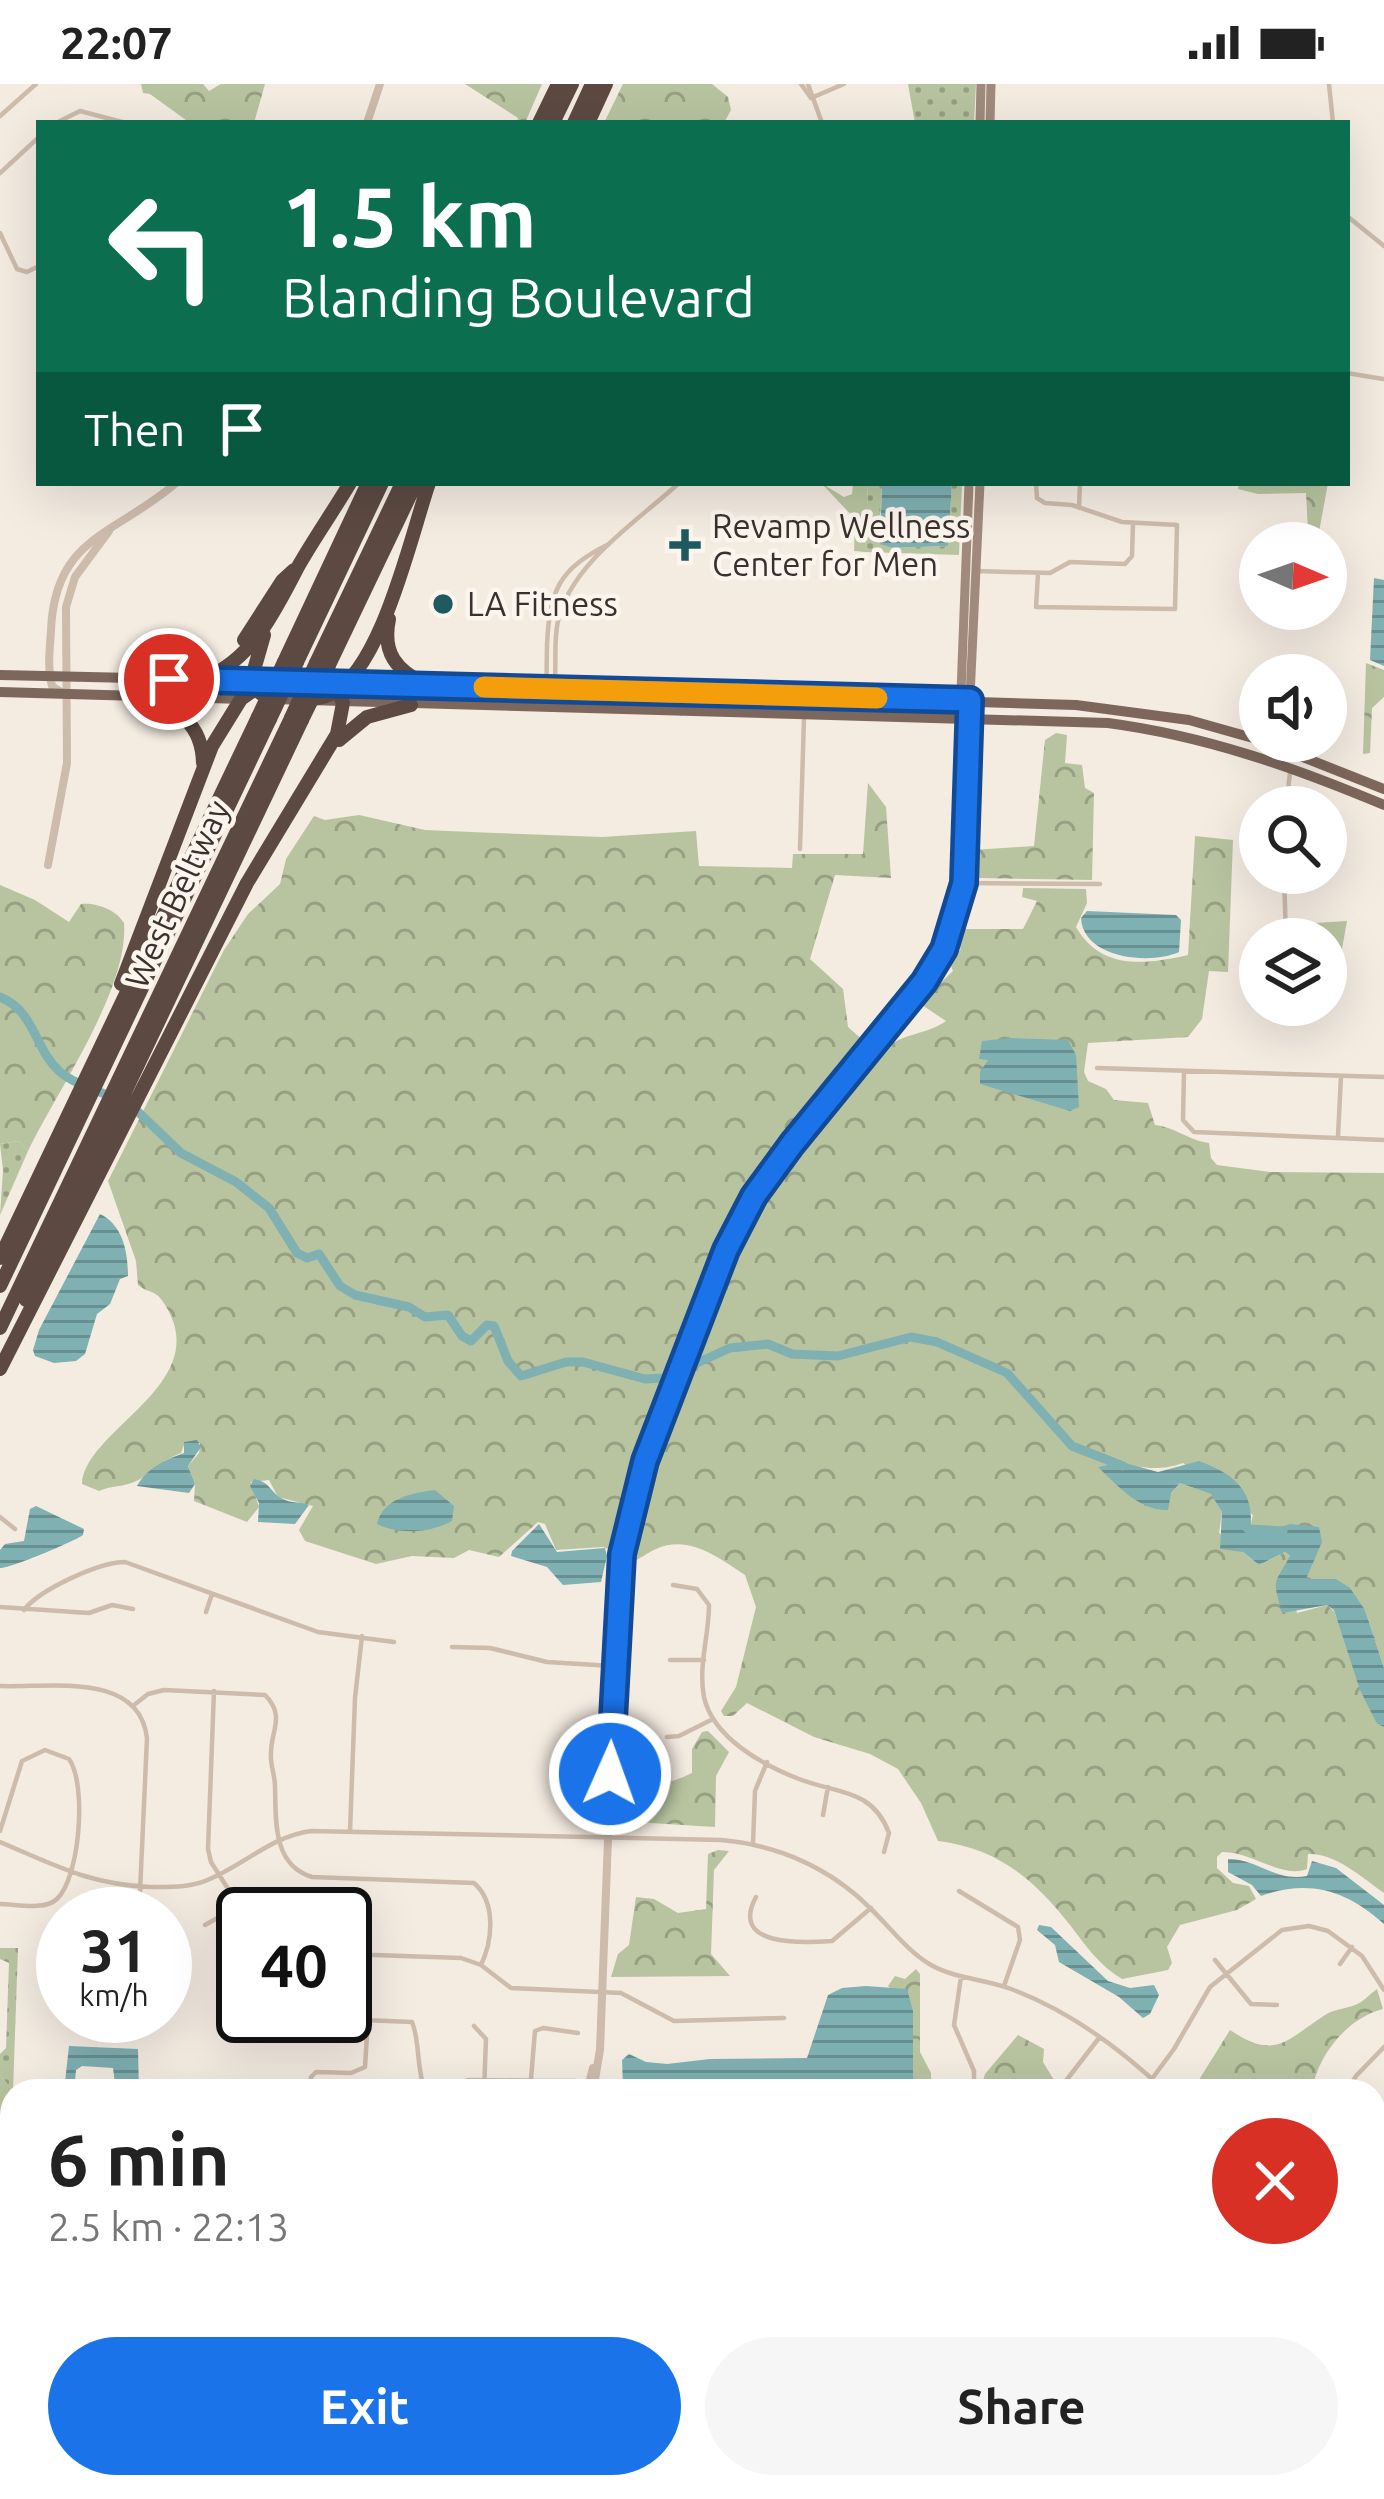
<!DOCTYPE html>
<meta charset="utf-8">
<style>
:root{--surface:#fff;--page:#f6f6f6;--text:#222;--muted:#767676;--accent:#1a73e8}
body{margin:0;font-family:Ubuntu,sans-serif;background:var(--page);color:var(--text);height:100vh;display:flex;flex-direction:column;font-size:45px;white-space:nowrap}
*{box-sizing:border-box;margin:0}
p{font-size:39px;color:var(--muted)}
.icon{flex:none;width:66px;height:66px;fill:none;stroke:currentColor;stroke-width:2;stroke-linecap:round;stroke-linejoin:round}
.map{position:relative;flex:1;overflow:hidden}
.sheet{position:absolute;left:0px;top:1995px;width:1386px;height:420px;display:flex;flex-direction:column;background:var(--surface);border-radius:36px 36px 0 0;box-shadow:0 12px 48px #0002}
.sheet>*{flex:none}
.guide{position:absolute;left:36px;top:36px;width:1314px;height:366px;border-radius:0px;box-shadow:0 12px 48px #0002;background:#0b6e4f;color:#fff;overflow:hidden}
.needle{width:78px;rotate:92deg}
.controls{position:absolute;left:1239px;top:438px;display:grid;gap:24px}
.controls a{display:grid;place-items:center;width:108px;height:108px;border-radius:50%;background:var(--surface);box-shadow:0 12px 48px #0002;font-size:60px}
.speed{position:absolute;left:36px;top:1803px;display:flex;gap:24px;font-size:60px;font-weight:700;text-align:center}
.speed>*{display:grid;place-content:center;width:156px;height:156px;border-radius:50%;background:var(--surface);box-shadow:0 12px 48px #0002;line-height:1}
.speed small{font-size:30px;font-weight:400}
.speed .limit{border:6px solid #111;border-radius:18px;background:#fff;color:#111}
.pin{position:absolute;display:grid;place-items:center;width:102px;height:102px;color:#fff;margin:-51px;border:6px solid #fff;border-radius:50%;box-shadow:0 3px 12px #0007}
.me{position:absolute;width:132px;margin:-66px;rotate:2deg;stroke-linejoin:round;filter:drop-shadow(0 0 9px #0008)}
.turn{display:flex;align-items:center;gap:42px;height:252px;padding:0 48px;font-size:54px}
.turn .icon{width:156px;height:156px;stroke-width:2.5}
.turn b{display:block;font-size:84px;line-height:102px}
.then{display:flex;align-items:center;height:114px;padding:0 48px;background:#0003;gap:24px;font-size:45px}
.round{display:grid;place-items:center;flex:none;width:126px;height:126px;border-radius:63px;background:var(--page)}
.headline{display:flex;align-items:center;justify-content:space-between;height:204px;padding:0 48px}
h1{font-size:72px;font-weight:700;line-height:90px}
.action{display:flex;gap:24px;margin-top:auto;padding:24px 48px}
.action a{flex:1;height:138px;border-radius:72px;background:var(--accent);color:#fff;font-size:48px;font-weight:700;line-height:138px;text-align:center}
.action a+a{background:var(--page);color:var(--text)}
.status{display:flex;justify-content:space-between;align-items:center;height:84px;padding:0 60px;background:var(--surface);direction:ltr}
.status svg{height:33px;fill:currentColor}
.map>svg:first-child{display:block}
.grass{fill:url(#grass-dots)}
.forest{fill:url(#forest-crowns)}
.garden{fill:#b8c4a0}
.water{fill:url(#water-rules)}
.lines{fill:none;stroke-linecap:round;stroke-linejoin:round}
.river{stroke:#7fb0b2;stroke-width:9}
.minor{stroke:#cdbbac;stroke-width:4.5}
.tertiary{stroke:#cdbbac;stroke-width:8}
.secondary{stroke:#a18a7d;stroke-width:9}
.primary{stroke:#7d675c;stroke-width:10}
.motorway{stroke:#5c4a42;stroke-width:14}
.motorway-bridge{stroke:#5c4a42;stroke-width:14}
.route-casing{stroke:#114b97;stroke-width:30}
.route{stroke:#1a73e8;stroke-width:21}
.slow{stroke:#f59e0b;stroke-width:21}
.poi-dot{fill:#1f5a5e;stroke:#fbf5ee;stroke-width:4.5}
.labels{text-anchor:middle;stroke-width:9;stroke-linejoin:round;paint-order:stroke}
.poi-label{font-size:33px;fill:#3b302b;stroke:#fbf5ee;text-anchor:start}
.street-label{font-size:33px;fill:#3b302b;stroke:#fbf5ee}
</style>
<div class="status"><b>22:07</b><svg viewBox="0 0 49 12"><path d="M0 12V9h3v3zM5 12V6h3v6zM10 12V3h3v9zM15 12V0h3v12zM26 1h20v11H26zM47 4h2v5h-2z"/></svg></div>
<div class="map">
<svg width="1384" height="2415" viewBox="0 0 1384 2415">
<defs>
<pattern id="grass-dots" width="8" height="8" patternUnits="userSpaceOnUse" patternTransform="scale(3)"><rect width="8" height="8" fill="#b8c4a0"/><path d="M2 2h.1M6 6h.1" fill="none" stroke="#97a083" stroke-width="1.8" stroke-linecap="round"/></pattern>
<pattern id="forest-crowns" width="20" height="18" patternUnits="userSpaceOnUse" patternTransform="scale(3)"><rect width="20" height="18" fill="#b8c4a0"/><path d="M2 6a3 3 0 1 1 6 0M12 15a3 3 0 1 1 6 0" fill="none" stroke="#97a083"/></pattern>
<pattern id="water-rules" width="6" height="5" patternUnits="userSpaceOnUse" patternTransform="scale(3)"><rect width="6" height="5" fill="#7fb0b2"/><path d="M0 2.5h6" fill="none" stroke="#699091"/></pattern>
</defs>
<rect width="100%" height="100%" fill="#f4ebe1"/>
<path class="grass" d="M908 0H976L974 39H915Z
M868 399H882L879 457 893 464 948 462 952 399H962L959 471 865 468Z
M19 1057 28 1067 0 1131 3 1086 0 1060Z
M0 1864H18L13 2007 0 1991V1970L6 1964 9 1879 0 1875Z"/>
<path class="forest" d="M141 0H203L209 7 221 0H265L254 39H190L150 10 143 9Z
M465 0H542L525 39H517L518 34Z
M623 0H712L728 13 731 26 724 39H604Z
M821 399 844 413 852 410 853 399H868L865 468 854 467 855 435Z
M1239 399H1328L1319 448H1308L1306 409 1258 410 1238 405Z
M1366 579 1384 586V613L1372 624 1370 669 1363 670Z
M1056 649 1067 651 1065 679 1082 681 1085 704 1094 709 1092 796 977 794 971 790 973 766 1034 762 1045 656Z
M868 699 886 723 891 794 835 791 810 875 843 905 848 943 866 959 763 1088 732 1141 639 1373 614 1467 603 1463 556 1466 545 1440 538 1438 499 1473 469 1466 454 1474 412 1472 376 1480 305 1457 299 1446 313 1422 278 1413 269 1396 251 1398 259 1423 247 1438 194 1417 195 1400 188 1382 199 1369 200 1359 184 1361 181 1369C161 1376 148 1395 128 1400 118 1403 110 1402 99 1407L82 1400C84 1344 222 1298 161 1215 154 1206 146 1208 138 1201L136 1177 108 1097 224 866 248 830 280 800 286 775 314 732 325 736 359 731 425 746 495 749 602 753 696 747 699 782 792 784 793 770H863Z
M1195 752 1233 756 1228 888 1209 887 1202 935 1188 953 1088 959 1084 988 1088 997 1106 1005 1114 1016 1148 1019 1155 1041C1175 1043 1188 1056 1209 1059L1211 1074 1217 1081 1270 1088 1384 1089V1584L1365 1526 1336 1495H1305L1312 1477 1249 1447 1253 1431 1183 1379C1147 1392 1133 1375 1099 1383L1171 1409 1180 1399 1212 1410 1222 1428 1219 1449 1259 1481 1285 1468 1291 1473 1285 1481 1297 1529 1327 1521 1334 1527 1377 1640 1384 1643V1809C1361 1793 1336 1769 1308 1770L1307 1785C1281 1795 1251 1767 1222 1768L1217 1773V1784L1233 1799 1249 1802 1256 1815 1237 1826 1180 1841 1167 1863 1172 1879 1168 1886 1122 1895C1100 1882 1085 1861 1070 1841 1034 1795 997 1764 938 1757L921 1719 898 1685 870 1670 814 1653 747 1619 733 1632H724L721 1627 736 1603 756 1523 745 1491C719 1474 689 1450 656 1465 647 1469 640 1475 632 1478L652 1386 746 1144 787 1081 888 962C906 949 928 950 946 937L919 919 953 887 949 877 961 865 953 857 955 845H1023L1037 817 1022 813 1023 804 1086 805 1087 819 1076 843C1101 886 1144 881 1188 871Z
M0 801 35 816 69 838 81 820C95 818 117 826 124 839 129 905 58 1005 28 1067L19 1057 0 1060Z
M708 1647 729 1668 716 1692 715 1743 618 1737 621 1696C649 1702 666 1702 692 1689V1665L702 1648Z
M718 1766 729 1767 714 1786 711 1870 730 1892 611 1893 618 1870 629 1861 636 1813 654 1815 678 1829 706 1825 708 1770Z
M916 1885 920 1890V1968L931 1989V2007H913V1927L888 1902 895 1892 905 1895Z
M1377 1905 1383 1925C1347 1934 1317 1972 1312 2007H1192L1230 1946C1276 1977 1286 1956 1325 1931 1335 1924 1351 1925 1361 1918 1367 1914 1371 1909 1377 1905Z
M1018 1951 1044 1965 1043 1978 1057 2001 1052 2007H980L985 1990Z
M0 1991 13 2007 12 2136H0Z"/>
<path class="garden" d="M1347 837 1342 865 1326 885V855H1296L1299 840Z"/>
<path class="water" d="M882 399H952L948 462 893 464 880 460Z
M1374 494 1384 496V582L1370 576Z
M1087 827 1176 831 1181 836 1179 868C1151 881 1083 875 1081 834Z
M1011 954 1068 956 1076 971 1079 1023 1070 1027 980 1000V988L988 976 979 975 982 957Z
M100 1130C123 1141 128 1168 128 1192L120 1195 110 1220 97 1230 85 1270 76 1277 54 1279 35 1272 33 1266 39 1246Z
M197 1356 201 1363 188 1382 195 1400 189 1409 137 1402C147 1384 165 1376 184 1369V1358Z
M1199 1377C1234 1390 1256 1407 1250 1447L1260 1450 1290 1440 1319 1443 1322 1458 1306 1495H1336L1350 1504 1365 1526 1384 1584V1643L1377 1640 1360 1606 1334 1526 1327 1521 1282 1529C1272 1494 1274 1501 1290 1472L1285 1468 1259 1481 1243 1468 1220 1465 1222 1428 1211 1410 1180 1399 1171 1409 1168 1426C1139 1427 1117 1401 1098 1383L1122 1378 1158 1388Z
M254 1395C271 1398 270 1409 283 1415 292 1420 300 1417 309 1421L295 1440 258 1438 259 1419 250 1402Z
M435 1406 454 1422 452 1437C430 1449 400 1451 377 1440 383 1414 412 1409 435 1406Z
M36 1422 84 1445 83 1451C73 1458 9 1485 0 1484V1466L5 1460 24 1457 30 1425Z
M539 1440 557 1468 605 1464 607 1472 601 1498 563 1501 547 1483 511 1472 512 1467Z
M1228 1775C1259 1775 1274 1798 1307 1792L1312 1777 1336 1784 1384 1821V1840C1346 1806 1309 1795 1261 1812L1252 1801 1228 1788Z
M1039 1841 1051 1843 1108 1897 1130 1904 1154 1901 1159 1911 1150 1930 1143 1934 1119 1913 1059 1878 1055 1861 1037 1846Z
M866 1902 907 1905 913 1927V2007H633L623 2002 622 1976 629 1970 646 1978 667 1980 710 1975 807 1974 828 1911 842 1904Z
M69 1962 138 1965 139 2007H116L113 1984 82 1982 76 1986 74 2007H64Z
M917 2403H1192V2415H918Z"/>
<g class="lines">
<path class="river" d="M0 913C35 927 34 964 59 987 72 999 96 1006 112 1013
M132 1022 181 1069 236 1098 269 1124 297 1169 307 1174 319 1170 340 1202 355 1211 409 1223 425 1233 448 1231 462 1252 471 1257 487 1241 494 1242 508 1277 521 1292 566 1278H583L645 1295 664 1294 730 1264 768 1260 792 1270 838 1272 911 1253 937 1258 1007 1289 1072 1362 1123 1382
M1243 1439 1248 1445 1283 1447"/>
<path class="minor" d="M801 0 811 14
M808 0 822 39
M1329 0 1333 39
M811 14 844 0
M0 32 36 0
M56 39 80 27 126 39
M0 89 39 53
M1347 132 1384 162
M0 149 17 185 27 188 39 182
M1347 289 1383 295
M1036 399 1037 414 1045 419 1072 421 1122 438 1177 441 1175 525 1036 523 1038 489
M1079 424 1080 399
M975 487 1050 489 1070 478 1125 480 1132 472 1133 439
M550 618C545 599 547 580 547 560 550 505 559 485 609 460
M552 620C559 592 552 564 558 537 571 479 638 437 679 399
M1286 723 1290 689
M800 765 804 634
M1284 789 1286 855
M964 799 1100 800
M1278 935 1280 921
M1097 984 1384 993
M1184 987 1183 1036 1194 1048 1384 1056
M1338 1052 1341 992
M0 1433 15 1445
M673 1501 697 1505 709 1521C709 1551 698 1583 704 1613 713 1654 763 1681 799 1695 837 1710 872 1704 889 1749L884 1768
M0 1523 89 1529 112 1521 133 1525
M24 1526C40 1505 100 1478 125 1478L318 1548 394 1558
M206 1528 212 1510
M452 1563 490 1564 547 1578 612 1582
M670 1576H704
M0 1602C50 1604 139 1587 147 1654L139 1830
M214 1607 208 1765 211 1778 244 1830
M134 1621 148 1610 164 1606 265 1611C287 1633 269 1648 271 1674 271 1683 275 1692 275 1702 276 1735 272 1781 312 1793L474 1799C496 1818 493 1856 481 1881
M667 1653 679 1652 713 1635
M823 1731 828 1703
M0 1747 22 1677 45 1666 69 1675C87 1700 80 1793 57 1815 44 1827 16 1820 0 1820
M350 1747 355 1614 362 1552
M0 1758C55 1781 88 1800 149 1803 171 1803 192 1804 212 1794 246 1779 273 1752 311 1747L721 1756C778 1761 830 1784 870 1824 890 1843 907 1867 931 1881 956 1895 985 1895 1011 1905 1067 1926 1121 1965 1165 2007
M753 1760 755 1707 767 1678
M959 1807 1018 1843 1020 1856 1004 1902
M756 1813C729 1863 802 1859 832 1857L871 1824
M205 1841 237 1823
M345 1870 461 1874 481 1881 511 1904 621 1909 674 1937 784 1934
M1215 1876 1251 1920 1277 1921
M1340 1880 1352 1863
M961 1893 954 1941 974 1987V1996
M315 1934 412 1938C420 1957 416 1982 425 2007
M474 1942 486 1955 484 2007
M310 2007 311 1993 316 1988 351 1989 365 1983 368 1935
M441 2007 468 1996 576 1997
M530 2007 535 1947 543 1944 578 1949
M1058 2007 1099 1954
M1143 2007 1174 1965 1210 1903 1282 1846 1309 1842 1328 1847 1362 1872 1384 1906
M1347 2007 1356 1992 1384 1963
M1374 2137 1384 2138
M1374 2248 1384 2192
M0 2249 1 2234
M0 2333 12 2338
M22 2403V2415
M230 2403 271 2415
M438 2403 467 2415
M510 2403 518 2415
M555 2403 559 2415
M761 2403 765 2415
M61 2415V2403
M128 2415 180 2403
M294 2415V2403
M378 2415V2403
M417 2415 418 2403
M541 2415 557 2409
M628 2415 629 2403
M820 2415H840
M1295 2415V2403"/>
<path class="tertiary" d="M367 39 380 0
M63 609 52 602C47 583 50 564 51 546 55 452 116 451 176 399
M48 781 67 679 66 523 75 493 109 447
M955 820 960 634
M587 2007 593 1984
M593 2007 600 1966 617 1517 622 1470 636 1403 734 1149 776 1081 924 898 948 855 964 799 969 634
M0 2216 12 2210"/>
<path class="secondary" d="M980 39 981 0
M990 39 991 0
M960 634 969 399
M969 634 980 399"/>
<path class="primary" d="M0 591 177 595
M207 595 255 596
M345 599 1076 621 1189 636 1260 656
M0 608 243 615
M273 615 1108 639C1206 652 1293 683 1384 721
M623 621 671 618 683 609
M681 627 690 618 735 614
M1262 657 1384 705"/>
<path class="motorway" d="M539 39 558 0
M553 39 572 0
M574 39 592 0
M588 39 606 0
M389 535C382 569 396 586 426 601
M244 556 282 497 294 486
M284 578 368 399
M297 578 382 399
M316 579 402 399
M329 581 416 399
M169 595 209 584
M203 595C254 575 275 526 299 481 315 453 334 426 350 399
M260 609 252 593 264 551
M145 612C178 626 202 639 203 679
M303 616C313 615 322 614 331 610 382 585 411 451 429 399
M339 656 367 633 411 621
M121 900 212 662 241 615 268 596
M0 1174 258 633
M0 1202 270 635
M26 1216 302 636
M0 1244 291 634
M0 1285 247 799 337 650 343 619 337 606 326 598"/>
<path class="motorway-bridge" d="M258 633 284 578
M291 634 316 579
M270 635 297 578
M302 636 329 581"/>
</g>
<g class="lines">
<g class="route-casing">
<path id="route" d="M169 595 970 616 964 799 944 865 924 898 792 1060 754 1112 726 1166 645 1377 622 1470 610 1690"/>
</g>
<use href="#route" class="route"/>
<path class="slow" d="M484 603 877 614"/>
</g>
<g class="poi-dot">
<path d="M679 443h12v12h12v12h-12v12h-12v-12h-12v-12h12z"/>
<circle cx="443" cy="520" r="12"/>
</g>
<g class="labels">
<g class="poi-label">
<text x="712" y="454">Revamp Wellness<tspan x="712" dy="38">Center for Men</tspan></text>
<text x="467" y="532">LA Fitness</text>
</g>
<g class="street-label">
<text transform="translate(177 810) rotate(-65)" y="12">West Beltway</text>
</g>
</g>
</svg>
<div class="controls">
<a><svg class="needle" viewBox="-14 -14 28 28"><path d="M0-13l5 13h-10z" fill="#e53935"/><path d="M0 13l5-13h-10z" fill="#767676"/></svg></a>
<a><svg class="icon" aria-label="sound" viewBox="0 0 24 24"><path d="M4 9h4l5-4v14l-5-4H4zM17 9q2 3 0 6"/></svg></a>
<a><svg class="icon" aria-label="search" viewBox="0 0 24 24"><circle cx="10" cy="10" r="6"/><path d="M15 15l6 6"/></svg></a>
<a><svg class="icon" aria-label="layers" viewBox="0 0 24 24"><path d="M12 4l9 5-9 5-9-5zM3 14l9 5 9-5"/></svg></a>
</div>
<div class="speed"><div>31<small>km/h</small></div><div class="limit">40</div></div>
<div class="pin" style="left:169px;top:595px;background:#d93025"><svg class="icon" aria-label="arrive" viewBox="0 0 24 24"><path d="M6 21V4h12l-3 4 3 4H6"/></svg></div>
<svg class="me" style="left:610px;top:1690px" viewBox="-20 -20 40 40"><circle r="17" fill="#1a73e8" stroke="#fff" stroke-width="3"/><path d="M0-11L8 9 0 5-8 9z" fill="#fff"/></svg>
<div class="guide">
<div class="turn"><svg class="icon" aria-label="left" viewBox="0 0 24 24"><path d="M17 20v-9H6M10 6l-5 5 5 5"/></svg><div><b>1.5 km</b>Blanding Boulevard</div></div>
<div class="then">Then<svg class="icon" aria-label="arrive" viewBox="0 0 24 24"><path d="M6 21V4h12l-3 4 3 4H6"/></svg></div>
</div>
<section class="sheet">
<div class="headline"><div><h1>6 min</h1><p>2.5 km · 22:13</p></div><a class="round" style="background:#d93025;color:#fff"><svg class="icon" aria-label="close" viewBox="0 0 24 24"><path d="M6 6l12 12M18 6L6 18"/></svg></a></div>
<div class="action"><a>Exit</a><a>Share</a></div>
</section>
</div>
